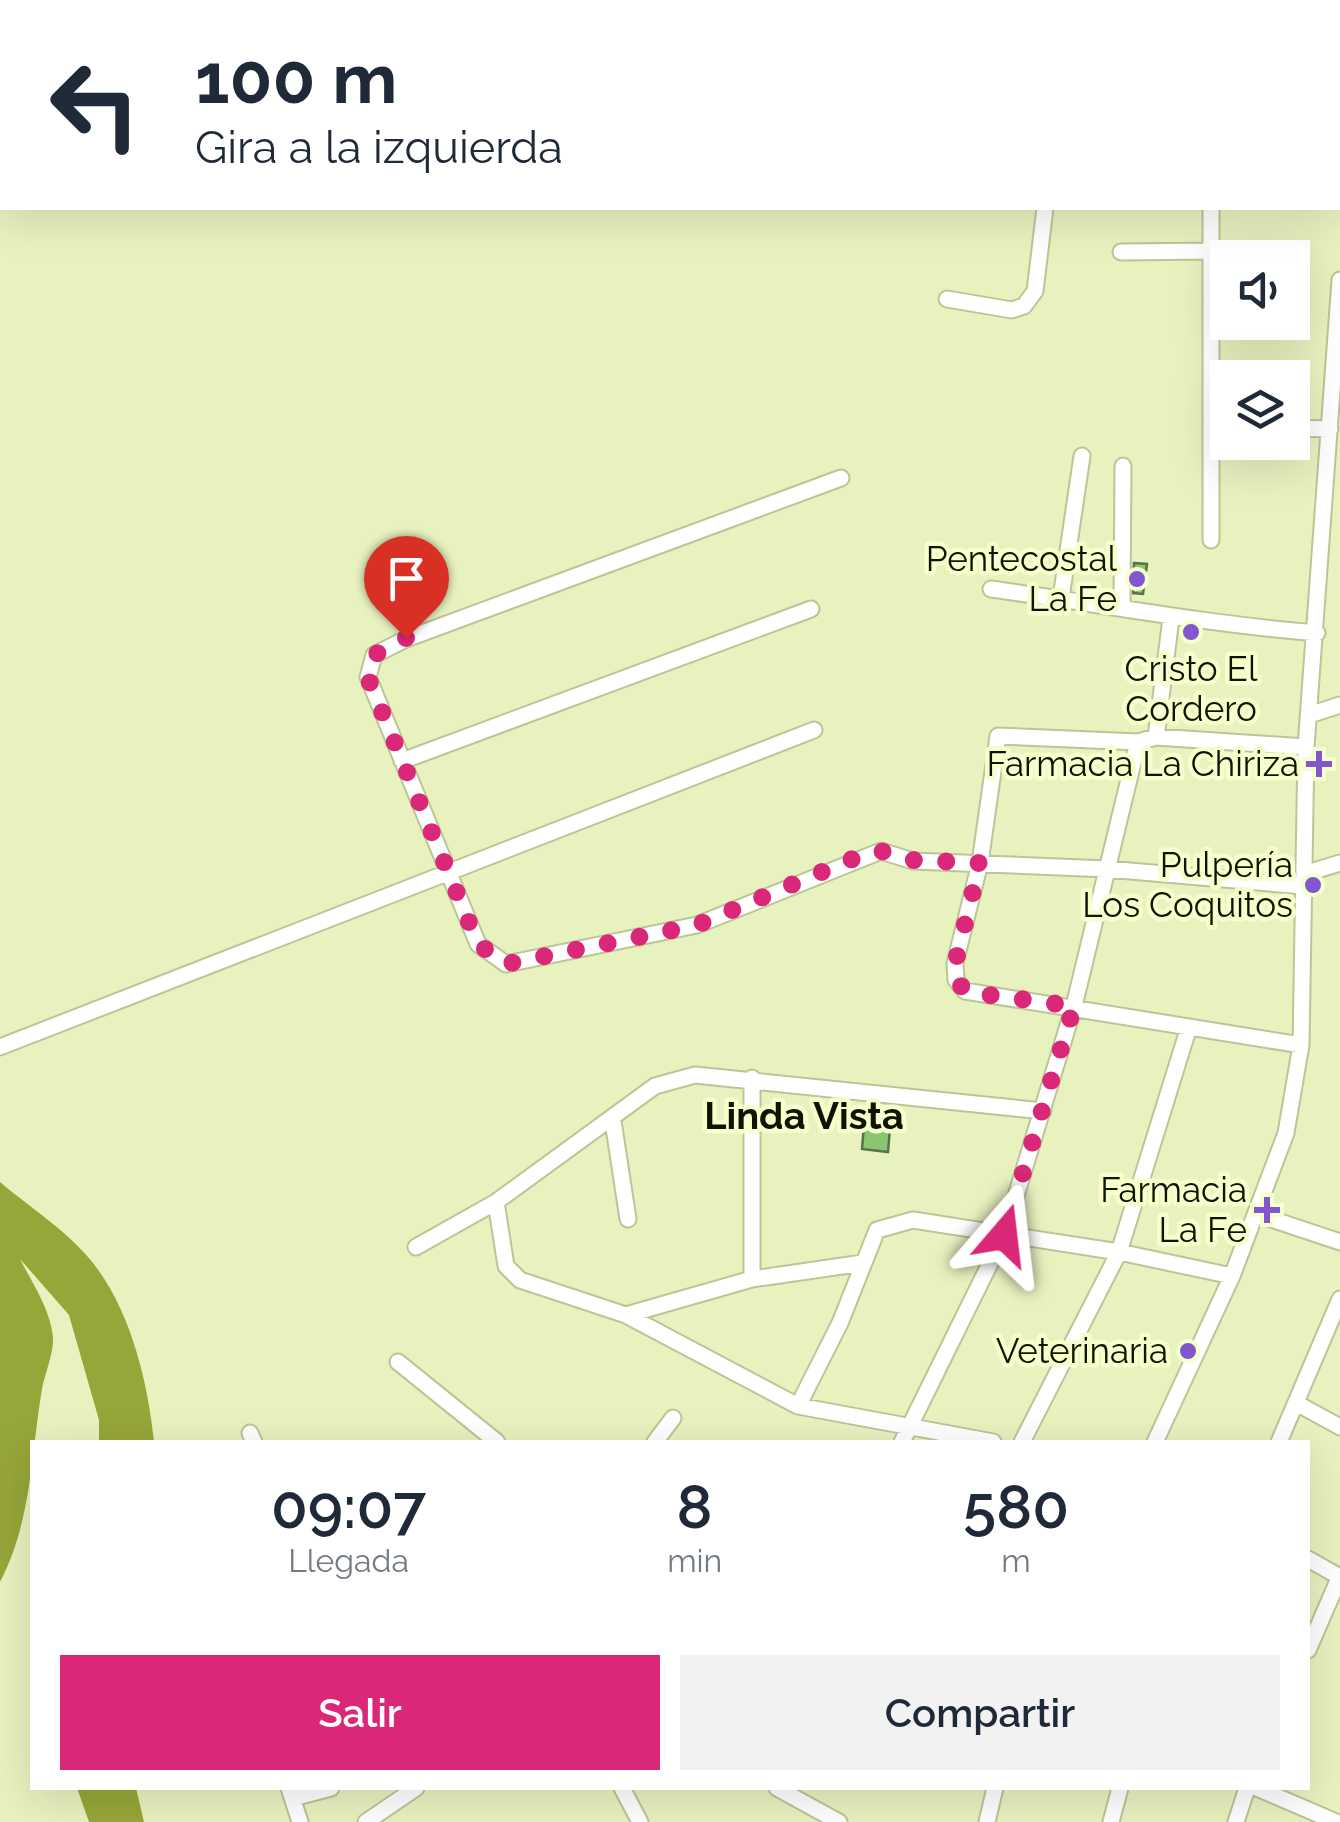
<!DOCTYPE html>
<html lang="es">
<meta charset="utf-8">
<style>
:root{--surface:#fff;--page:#f2f2f3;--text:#1f2937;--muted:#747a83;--accent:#db2777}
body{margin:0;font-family:Raleway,sans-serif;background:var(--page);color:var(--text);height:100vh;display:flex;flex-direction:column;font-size:38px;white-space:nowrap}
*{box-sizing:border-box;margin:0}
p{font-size:32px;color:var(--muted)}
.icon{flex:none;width:55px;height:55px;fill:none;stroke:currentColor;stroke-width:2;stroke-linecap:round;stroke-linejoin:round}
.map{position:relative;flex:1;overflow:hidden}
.sheet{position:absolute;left:30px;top:1440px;width:1280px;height:350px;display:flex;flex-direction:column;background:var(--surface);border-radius:0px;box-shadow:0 10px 40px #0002}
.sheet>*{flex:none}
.hud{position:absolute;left:0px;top:0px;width:1340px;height:210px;box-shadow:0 10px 40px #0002;background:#fff;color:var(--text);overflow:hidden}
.controls{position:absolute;left:1210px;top:240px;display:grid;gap:20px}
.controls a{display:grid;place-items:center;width:100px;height:100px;border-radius:0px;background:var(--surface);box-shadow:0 10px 40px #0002;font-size:50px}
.pin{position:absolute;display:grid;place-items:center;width:85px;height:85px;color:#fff;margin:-102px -42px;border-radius:50% 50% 50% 0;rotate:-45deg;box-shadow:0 0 10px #0007}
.pin .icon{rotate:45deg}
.me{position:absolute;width:110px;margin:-55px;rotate:17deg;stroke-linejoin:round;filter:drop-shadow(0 0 8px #0008)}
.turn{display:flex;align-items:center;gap:35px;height:210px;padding:0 30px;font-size:45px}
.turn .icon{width:130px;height:130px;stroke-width:2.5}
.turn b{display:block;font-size:70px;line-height:85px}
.eta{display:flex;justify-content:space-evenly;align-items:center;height:170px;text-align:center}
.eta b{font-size:60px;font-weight:600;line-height:70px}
.cta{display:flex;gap:20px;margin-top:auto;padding:20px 30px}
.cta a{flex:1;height:115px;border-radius:0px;background:var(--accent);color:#fff;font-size:40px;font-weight:600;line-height:115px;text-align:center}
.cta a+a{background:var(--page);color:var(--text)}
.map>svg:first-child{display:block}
.water{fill:#97a639}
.building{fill:#8ac66f;stroke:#57724c;stroke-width:2.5}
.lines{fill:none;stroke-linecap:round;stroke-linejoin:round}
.minor-casing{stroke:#bcc595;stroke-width:19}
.minor{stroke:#fff;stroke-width:15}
.route{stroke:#db2777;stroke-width:18;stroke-dasharray:0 32.4}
.poi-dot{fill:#8156cf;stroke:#f5ffcc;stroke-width:4}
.labels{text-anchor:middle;stroke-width:9;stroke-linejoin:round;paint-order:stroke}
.poi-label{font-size:35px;fill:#101202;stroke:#f5ffcc;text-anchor:end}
.neighbourhood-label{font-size:38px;font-weight:bold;fill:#101202;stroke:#f5ffcc}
</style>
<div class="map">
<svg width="1340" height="1822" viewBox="0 0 1340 1822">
<rect width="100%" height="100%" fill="#e8f2bf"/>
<path class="water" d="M0 1182C29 1207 69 1232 93 1263 131 1311 148 1383 154 1442H99V1420L69 1315 20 1259C32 1283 50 1308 53 1337 54 1353 45 1373 42 1389 31 1453 32 1521 0 1582Z
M77 1788H136L144 1822H89Z"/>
<path class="building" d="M1134 563 1147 564 1143 594 1133 593Z
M865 1113 891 1115 888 1152 862 1149Z"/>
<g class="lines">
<g class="minor-casing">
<path id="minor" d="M1107 0V2
M1338 87H1340
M1211 208V540
M1121 252 1212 251
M947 299 1012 310 1024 306 1035 291 1045 208
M1292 428 1330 429
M841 478 406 639 374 655 368 677 478 944 506 964 697 925 881 851 913 861 1107 869 1303 886
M991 589C1100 604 1207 624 1317 633
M1061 598 1082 456
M1122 606 1123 466
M1309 715 1340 705
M1156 737 1171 618
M402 761 811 609
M1304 874 1340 863
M1301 1045 965 991 956 980 955 963 980 863 998 736 1138 742 1156 737 1306 747
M0 1047 814 730
M752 1078V1279
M613 1121 628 1219
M496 1202 506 1266 520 1280 626 1315 798 1406 993 1442
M1256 1214 1340 1242
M416 1247 496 1202 655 1086 695 1075 1043 1111
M626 1315 752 1279 863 1263
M398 1362 497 1442
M1296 1403 1340 1427
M798 1406 840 1323 877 1230 913 1220 1119 1252 1232 1276
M250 1433 254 1442
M655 1442 673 1418
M902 1442 1004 1235 1074 1006 1138 742
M1022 1442 1119 1252 1188 1030
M1155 1442 1232 1276 1286 1133 1301 1045 1306 747 1340 280
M1279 1442 1340 1299
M1308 1559 1340 1577
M1308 1650 1340 1576
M289 1788 300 1822
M622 1788 640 1822
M777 1788 839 1822
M1257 1788 1336 1822
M293 1798 331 1788
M366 1822 416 1788
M987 1822 995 1788
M1111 1822 1120 1788
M1236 1822 1247 1788"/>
</g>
<use href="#minor" class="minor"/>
</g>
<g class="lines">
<path class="route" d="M406 638 374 655 368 678 478 944 506 964 697 925 864 854 881 851 913 860 980 863 955 964 956 980 966 992 1074 1006 1004 1235"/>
</g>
<g class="poi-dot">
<circle cx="1137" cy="579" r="10"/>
<circle cx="1191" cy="632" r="10"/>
<path d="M1314 749h10v10h10v10h-10v10h-10v-10h-10v-10h10z"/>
<circle cx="1313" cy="885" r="10"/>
<path d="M1262 1195h10v10h10v10h-10v10h-10v-10h-10v-10h10z"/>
<circle cx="1188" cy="1351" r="10"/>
</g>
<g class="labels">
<g class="poi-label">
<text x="1117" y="571">Pentecostal<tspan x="1117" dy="40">La Fe</tspan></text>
<text x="1191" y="681" text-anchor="middle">Cristo El<tspan x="1191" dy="40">Cordero</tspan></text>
<text x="1299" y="776">Farmacia La Chiriza</text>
<text x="1293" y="877">Pulpería<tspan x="1293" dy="40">Los Coquitos</tspan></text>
<text x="1247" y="1202">Farmacia<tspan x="1247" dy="40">La Fe</tspan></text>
<text x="1168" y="1363">Veterinaria</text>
</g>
<g class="neighbourhood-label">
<text x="804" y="1129">Linda Vista</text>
</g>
</g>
</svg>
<div class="controls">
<a><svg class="icon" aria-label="sound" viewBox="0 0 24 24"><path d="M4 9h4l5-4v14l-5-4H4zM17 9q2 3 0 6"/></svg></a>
<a><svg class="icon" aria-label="layers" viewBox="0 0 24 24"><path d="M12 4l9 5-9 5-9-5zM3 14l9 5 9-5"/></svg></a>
</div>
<div class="pin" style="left:406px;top:638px;background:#d93025"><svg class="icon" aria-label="arrive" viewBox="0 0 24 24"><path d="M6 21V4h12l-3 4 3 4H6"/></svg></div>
<svg class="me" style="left:1004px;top:1235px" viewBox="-20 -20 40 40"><path d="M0-17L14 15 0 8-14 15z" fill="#db2777" stroke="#fff" stroke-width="4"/></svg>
<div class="hud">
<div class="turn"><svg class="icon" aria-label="left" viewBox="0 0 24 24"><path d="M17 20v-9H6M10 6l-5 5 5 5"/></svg><div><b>100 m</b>Gira a la izquierda</div></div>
</div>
<section class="sheet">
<div class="eta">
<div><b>09:07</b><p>Llegada</p></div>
<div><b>8</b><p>min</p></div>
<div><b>580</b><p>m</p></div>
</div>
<div class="cta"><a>Salir</a><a>Compartir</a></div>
</section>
</div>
